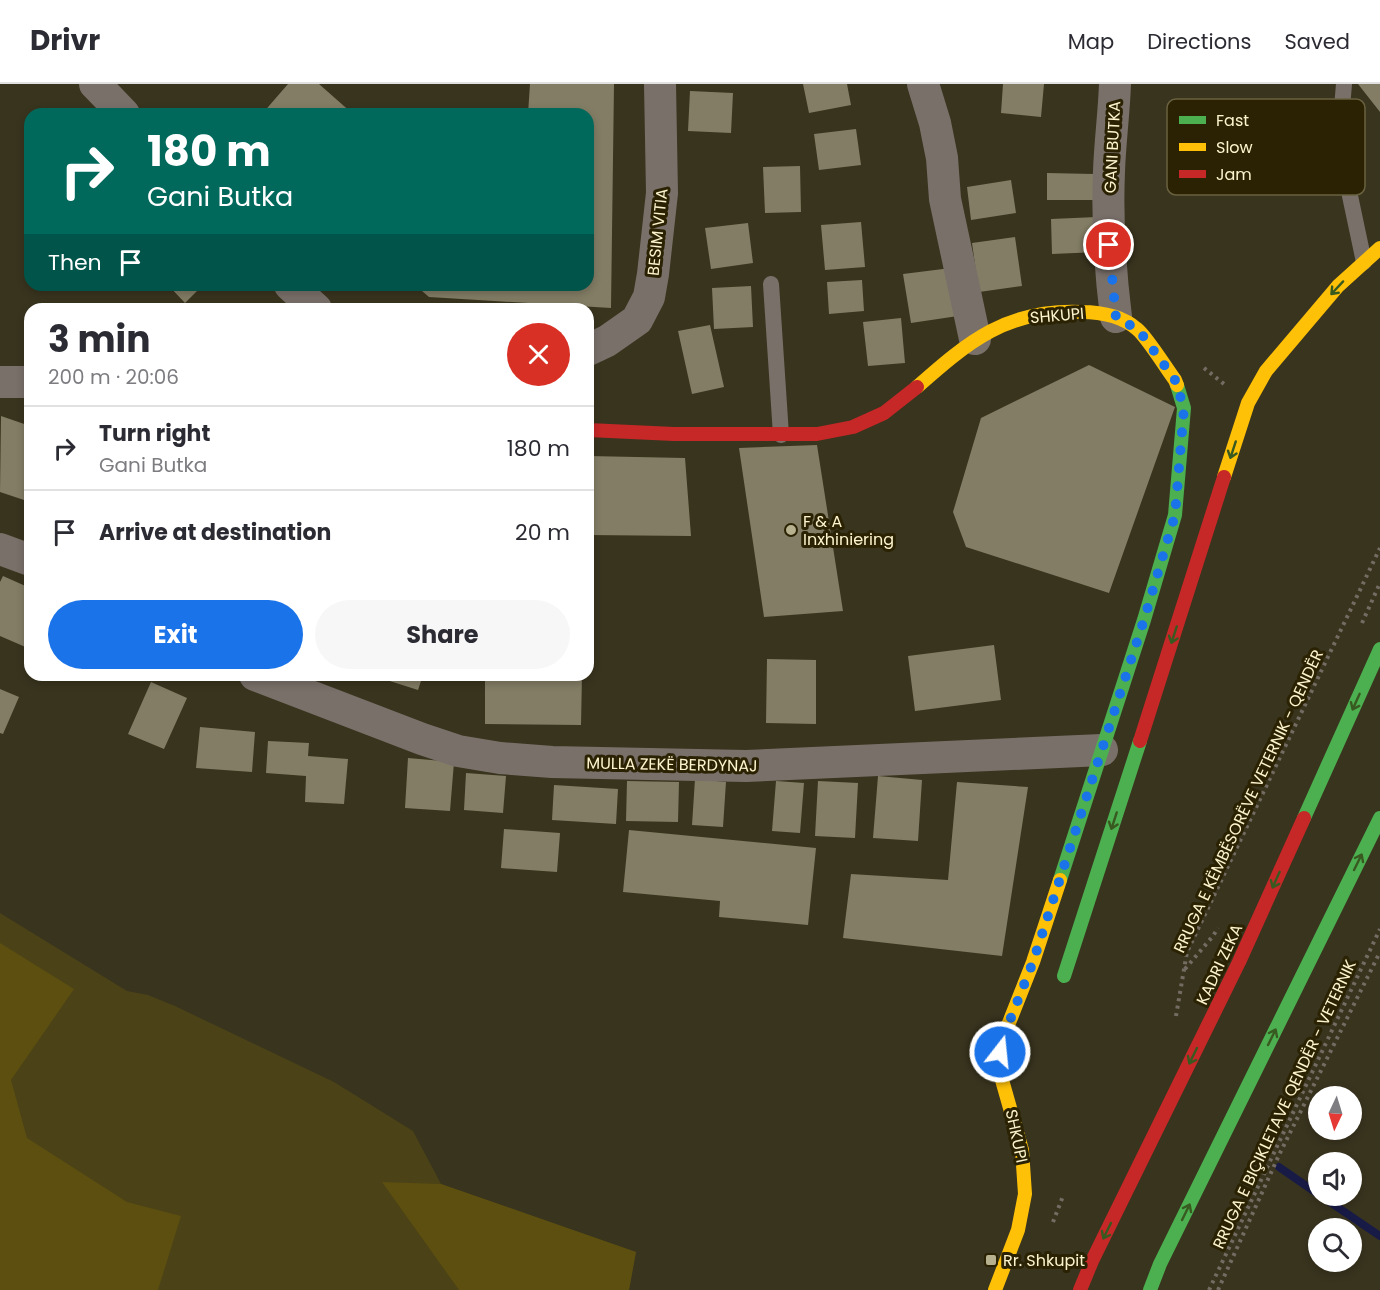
<!DOCTYPE html>
<meta charset="utf-8">
<style>
:root{--surface:#fff;--page:#f7f7f7;--text:#2b2b33;--muted:#7c7c81;--line:#e1e1e2;--accent:#1a73e8}
body{margin:0;font-family:Poppins,sans-serif;background:var(--page);color:var(--text);height:100vh;display:flex;flex-direction:column;font-size:22px;white-space:nowrap}
*{box-sizing:border-box;margin:0}
p{font-size:20px;color:var(--muted)}
.icon{flex:none;width:33px;height:33px;fill:none;stroke:currentColor;stroke-width:2;stroke-linecap:round;stroke-linejoin:round}
.map{position:relative;flex:1;overflow:hidden}
.panel{position:absolute;left:24px;top:219px;width:570px;height:378px;display:flex;flex-direction:column;background:var(--surface);border-radius:18px;box-shadow:0 3px 9px #0003}
.panel>*{flex:none}
.top-card{position:absolute;left:24px;top:24px;width:570px;height:183px;border-radius:18px;box-shadow:0 3px 9px #0003;background:#00695c;color:#fff;overflow:hidden}
.needle{width:39px;rotate:184deg}
.tools{position:absolute;left:1308px;top:1002px;display:grid;gap:12px}
.tools a{display:grid;place-items:center;width:54px;height:54px;border-radius:50%;background:var(--surface);box-shadow:0 3px 9px #0003;font-size:30px}
.pin{position:absolute;display:grid;place-items:center;width:51px;height:51px;color:#fff;margin:-26px;border:3px solid #fff;border-radius:50%;box-shadow:0 2px 6px #0007}
.me{position:absolute;width:66px;margin:-33px;rotate:16deg;stroke-linejoin:round;filter:drop-shadow(0 0 4px #0008)}
.turn{display:flex;align-items:center;gap:21px;height:126px;padding:0 24px;font-size:27px}
.turn .icon{width:78px;height:78px;stroke-width:2.5}
.turn b{display:block;font-size:42px;line-height:51px}
.then{display:flex;align-items:center;height:57px;padding:0 24px;background:#0003;gap:12px;font-size:22px}
.round{display:grid;place-items:center;flex:none;width:63px;height:63px;border-radius:32px;background:var(--page)}
.head{display:flex;align-items:center;justify-content:space-between;height:102px;padding:0 24px}
h1{font-size:36px;font-weight:700;line-height:45px}
.primary-button{display:flex;gap:12px;margin-top:auto;padding:12px 24px}
.primary-button a{flex:1;height:69px;border-radius:36px;background:var(--accent);color:#fff;font-size:24px;font-weight:700;line-height:69px;text-align:center}
.primary-button a+a{background:var(--page);color:var(--text)}
ul{padding:0;list-style:none}
li{display:flex;align-items:center;gap:18px;height:84px;padding:0 24px;border-top:2px solid var(--line)}
li div{flex:1}
li b{display:block;font-size:22px}
li em{font-style:normal}
header{display:flex;align-items:center;gap:36px;box-sizing:border-box;height:84px;padding:0 30px;background:var(--surface);border-bottom:2px solid var(--line)}
header strong{font-size:28px}
nav{display:flex;gap:33px;margin-inline-start:auto;font-size:21px}
.map>svg:first-child{display:block}
.built{fill:#4b4217}
.green{fill:#5c4f10}
.lines{fill:none;stroke-linecap:round;stroke-linejoin:round}
.stream{stroke:#191b47;stroke-width:8}
.building{fill:#837d65}
.path{stroke:#746c63;stroke-width:4;stroke-dasharray:3 4.5;stroke-linecap:butt}
.lane{stroke:#7a706a;stroke-width:16}
.street{stroke:#7a706a;stroke-width:32}
.fast{stroke:#4caf50;stroke-width:14}
.slow{stroke:#ffc107;stroke-width:14}
.jam{stroke:#c62828;stroke-width:14}
.oneway{stroke:#385a21}
.route{stroke:#1a73e8;stroke-width:10;stroke-dasharray:0 18}
.poi-dot{fill:#b8b190;stroke:#2a2202;stroke-width:2}
.labels{text-anchor:middle;stroke-width:6;stroke-linejoin:round;paint-order:stroke}
.street-label{font-size:16px;fill:#fdf4ce;stroke:#2a2202}
.poi-label{font-size:16px;fill:#fdf4ce;stroke:#2a2202;text-anchor:start}
.key{fill:#2a2202;stroke:#69613f;stroke-width:1.5}
.key-label{font-size:16px;fill:#fdf4ce}
</style>
<header>
<strong>Drivr</strong>
<nav><a>Map</a><a>Directions</a><a>Saved</a></nav>
</header>
<div class="map">
<svg width="1380" height="1206" viewBox="0 0 1380 1206">
<rect width="100%" height="100%" fill="#39341e"/>
<path class="built" d="M0 829 127 907 148 911 175 922 334 998 413 1047 441 1100 636 1168 629 1206H0Z"/>
<path class="green" d="M0 859 74 905 11 996 27 1054 127 1118 181 1132 158 1206H0Z
M382 1098 441 1100 636 1168 629 1206H459Z"/>
<g class="lines">
<path class="stream" d="M1279 1083 1318 1110
M1321 1112 1380 1152"/>
</g>
<path class="building" d="M288 0H319L353 30H262Z
M530 0H614L611 224 429 213 415 201H588V30H528Z
M803 0H847L851 21 809 29Z
M1003 0H1044L1041 33 1001 29Z
M1358 0H1380V28Z
M690 7 733 9 731 49 688 47Z
M856 45 861 81 819 86 814 50Z
M800 82 801 128 765 129 763 83Z
M1047 89 1094 90V116H1047Z
M1011 96 1016 129 971 136 967 103Z
M1097 133 1098 168 1052 170 1051 135Z
M861 138 865 183 825 186 821 141Z
M748 139 753 179 711 185 705 144Z
M1015 153 1022 202 979 208 972 159Z
M951 184 958 232 911 239 903 190Z
M862 196 864 227 829 230 827 198Z
M168 201H203L185 219Z
M751 202 753 243 714 245 712 204Z
M901 234 905 279 868 282 863 238Z
M710 241 724 303 692 310 678 247Z
M1089 281 1175 323 1109 509 966 463 953 428 981 334Z
M1 332 30 342V418L0 408Z
M817 361 843 527 764 533 739 364Z
M588 372 685 374 691 452 588 451Z
M3 492 30 504V565L0 552V498Z
M994 561 1001 616 915 627 908 572Z
M767 575 816 576V640L766 639Z
M371 591H423L418 606Z
M485 591H582L581 641 485 640Z
M151 598 187 614 164 665 128 650Z
M0 605 19 613 3 650 0 649Z
M200 643 255 648 252 688 196 684Z
M268 657 309 659 308 672 348 675 344 720 305 718 306 692 266 689Z
M408 674 454 678 450 727 405 724Z
M466 689 506 692 503 729 464 726Z
M878 692 922 696 918 757 873 754Z
M695 695 726 698 723 743 692 741Z
M627 697 679 698 678 738 626 737Z
M776 697 804 699 800 749 772 747Z
M818 697 858 699 855 754 815 752Z
M957 698 1028 703 1002 872 843 854 851 790 948 796Z
M554 701 618 705 616 740 552 736Z
M504 745 560 749 557 788 501 784Z
M629 746 816 764 808 841 719 833 720 817 623 808Z"/>
<g class="lines">
<path class="path" d="M1204 284 1224 300
M1362 539 1380 499
M1185 885 1213 852 1218 844
M1176 932 1187 868 1380 464
M1053 1138 1063 1112
M1209 1206 1380 845
M1218 1206 1279 1071 1380 868"/>
<path class="lane" d="M1344 0 1339 60 1364 178
M771 200 781 351"/>
<path class="street" d="M95 0 124 30
M923 0 935 39 942 74 945 115 975 255
M1115 0C1114 29 1110 58 1109 87 1107 136 1110 185 1116 233
M290 201 316 225
M588 266 607 257 637 236 649 213 653 190 662 109 660 0
M0 298H30
M0 465 30 476
M255 591 422 655 458 667 500 674 552 678 746 682 1102 666"/>
<path class="fast" d="M1304 734 1380 565
M1060 796 1144 536 1175 431 1184 324 1177 301
M1064 892 1140 657
M1150 1206 1160 1180 1380 734"/>
<path class="slow" d="M917 303C969 257 1007 225 1081 228 1100 228 1122 232 1137 245 1147 253 1166 284 1175 296L1177 301
M1224 393 1248 319 1266 287 1338 202 1380 164
M995 1206 1018 1146 1025 1110 1022 1066 998 982 1003 954 1033 878 1060 796"/>
<path class="jam" d="M588 346 674 350H817L853 343 884 329 917 303
M1140 657 1224 393
M1080 1206 1092 1177 1239 878 1304 734"/>
</g>
<defs><path id="oneway-shaft" d="M-6 0H5M1.5-3L5.5 0L1.5 3" fill="none" stroke-width="1.6" stroke-linecap="round" stroke-linejoin="round" transform="scale(1.5)"/></defs>
<g class="oneway">
<use href="#oneway-shaft" transform="translate(1337 204) rotate(133)"/>
<use href="#oneway-shaft" transform="translate(1233 366) rotate(108)"/>
<use href="#oneway-shaft" transform="translate(1174 551) rotate(108)"/>
<use href="#oneway-shaft" transform="translate(1356 618) rotate(114)"/>
<use href="#oneway-shaft" transform="translate(1114 737) rotate(108)"/>
<use href="#oneway-shaft" transform="translate(1358 778) rotate(-64)"/>
<use href="#oneway-shaft" transform="translate(1276 796) rotate(114)"/>
<use href="#oneway-shaft" transform="translate(1272 953) rotate(-64)"/>
<use href="#oneway-shaft" transform="translate(1193 972) rotate(116)"/>
<use href="#oneway-shaft" transform="translate(1186 1128) rotate(-64)"/>
<use href="#oneway-shaft" transform="translate(1107 1147) rotate(116)"/>
</g>
<g class="lines">
<path class="route" d="M1000 968 1003 954 1033 878 1144 536 1175 431 1184 324 1175 296 1138 245 1116 234 1109 161"/>
</g>
<g class="poi-dot">
<circle cx="791" cy="446" r="6"/>
<rect x="985" y="1170" width="12" height="12" rx="3"/>
</g>
<g class="labels">
<g class="street-label">
<text transform="translate(1112 63) rotate(-87)" y="6">GANI BUTKA</text>
<text transform="translate(657 148) rotate(-84)" y="6">BESIM VITIA</text>
<text transform="translate(1057 231) rotate(-5)" y="6">SHKUPI</text>
<text transform="translate(672 680) rotate(1)" y="6">MULLA ZEKË BERDYNAJ</text>
<text transform="translate(1248 717) rotate(-65)" y="6">RRUGA E KËMBËSORËVE VETERNIK - QENDËR</text>
<text transform="translate(1219 880) rotate(-65)" y="6">KADRI ZEKA</text>
<text transform="translate(1284 1020) rotate(-65)" y="6">RRUGA E BIÇIKLETAVE QENDËR - VETERNIK</text>
<text transform="translate(1017 1052) rotate(78)" y="6">SHKUPI</text>
</g>
<g class="poi-label">
<text x="803" y="443">F &amp; A<tspan x="803" dy="18">Inxhiniering</tspan></text>
<text x="1003" y="1182">Rr. Shkupit</text>
</g>
</g>
<rect x="1167" y="15" width="198" height="96" rx="9" class="key"/>
<rect x="1179" y="32" width="27" height="8" fill="#4caf50"/>
<rect x="1179" y="59" width="27" height="8" fill="#ffc107"/>
<rect x="1179" y="86" width="27" height="8" fill="#c62828"/>
<g class="key-label">
<text x="1216" y="42">Fast</text>
<text x="1216" y="69">Slow</text>
<text x="1216" y="96">Jam</text>
</g>
</svg>
<div class="tools">
<a><svg class="needle" viewBox="-14 -14 28 28"><path d="M0-13l5 13h-10z" fill="#e53935"/><path d="M0 13l5-13h-10z" fill="#7c7c81"/></svg></a>
<a><svg class="icon" aria-label="sound" viewBox="0 0 24 24"><path d="M4 9h4l5-4v14l-5-4H4zM17 9q2 3 0 6"/></svg></a>
<a><svg class="icon" aria-label="search" viewBox="0 0 24 24"><circle cx="10" cy="10" r="6"/><path d="M15 15l6 6"/></svg></a>
</div>
<div class="pin" style="left:1109px;top:161px;background:#d93025"><svg class="icon" aria-label="arrive" viewBox="0 0 24 24"><path d="M6 21V4h12l-3 4 3 4H6"/></svg></div>
<svg class="me" style="left:1000px;top:968px" viewBox="-20 -20 40 40"><circle r="17" fill="#1a73e8" stroke="#fff" stroke-width="3"/><path d="M0-11L8 9 0 5-8 9z" fill="#fff"/></svg>
<div class="top-card">
<div class="turn"><svg class="icon" aria-label="right" viewBox="0 0 24 24"><path d="M7 20v-9h11M14 6l5 5-5 5"/></svg><div><b>180 m</b>Gani Butka</div></div>
<div class="then">Then<svg class="icon" aria-label="arrive" viewBox="0 0 24 24"><path d="M6 21V4h12l-3 4 3 4H6"/></svg></div>
</div>
<section class="panel">
<div class="head"><div><h1>3 min</h1><p>200 m · 20:06</p></div><a class="round" style="background:#d93025;color:#fff"><svg class="icon" aria-label="close" viewBox="0 0 24 24"><path d="M6 6l12 12M18 6L6 18"/></svg></a></div>
<ul>
<li><svg class="icon" aria-label="right" viewBox="0 0 24 24"><path d="M7 20v-9h11M14 6l5 5-5 5"/></svg><div><b>Turn right</b><p>Gani Butka</p></div><em>180 m</em></li>
<li><svg class="icon" aria-label="arrive" viewBox="0 0 24 24"><path d="M6 21V4h12l-3 4 3 4H6"/></svg><div><b>Arrive at destination</b></div><em>20 m</em></li>
</ul>
<div class="primary-button"><a>Exit</a><a>Share</a></div>
</section>
</div>
